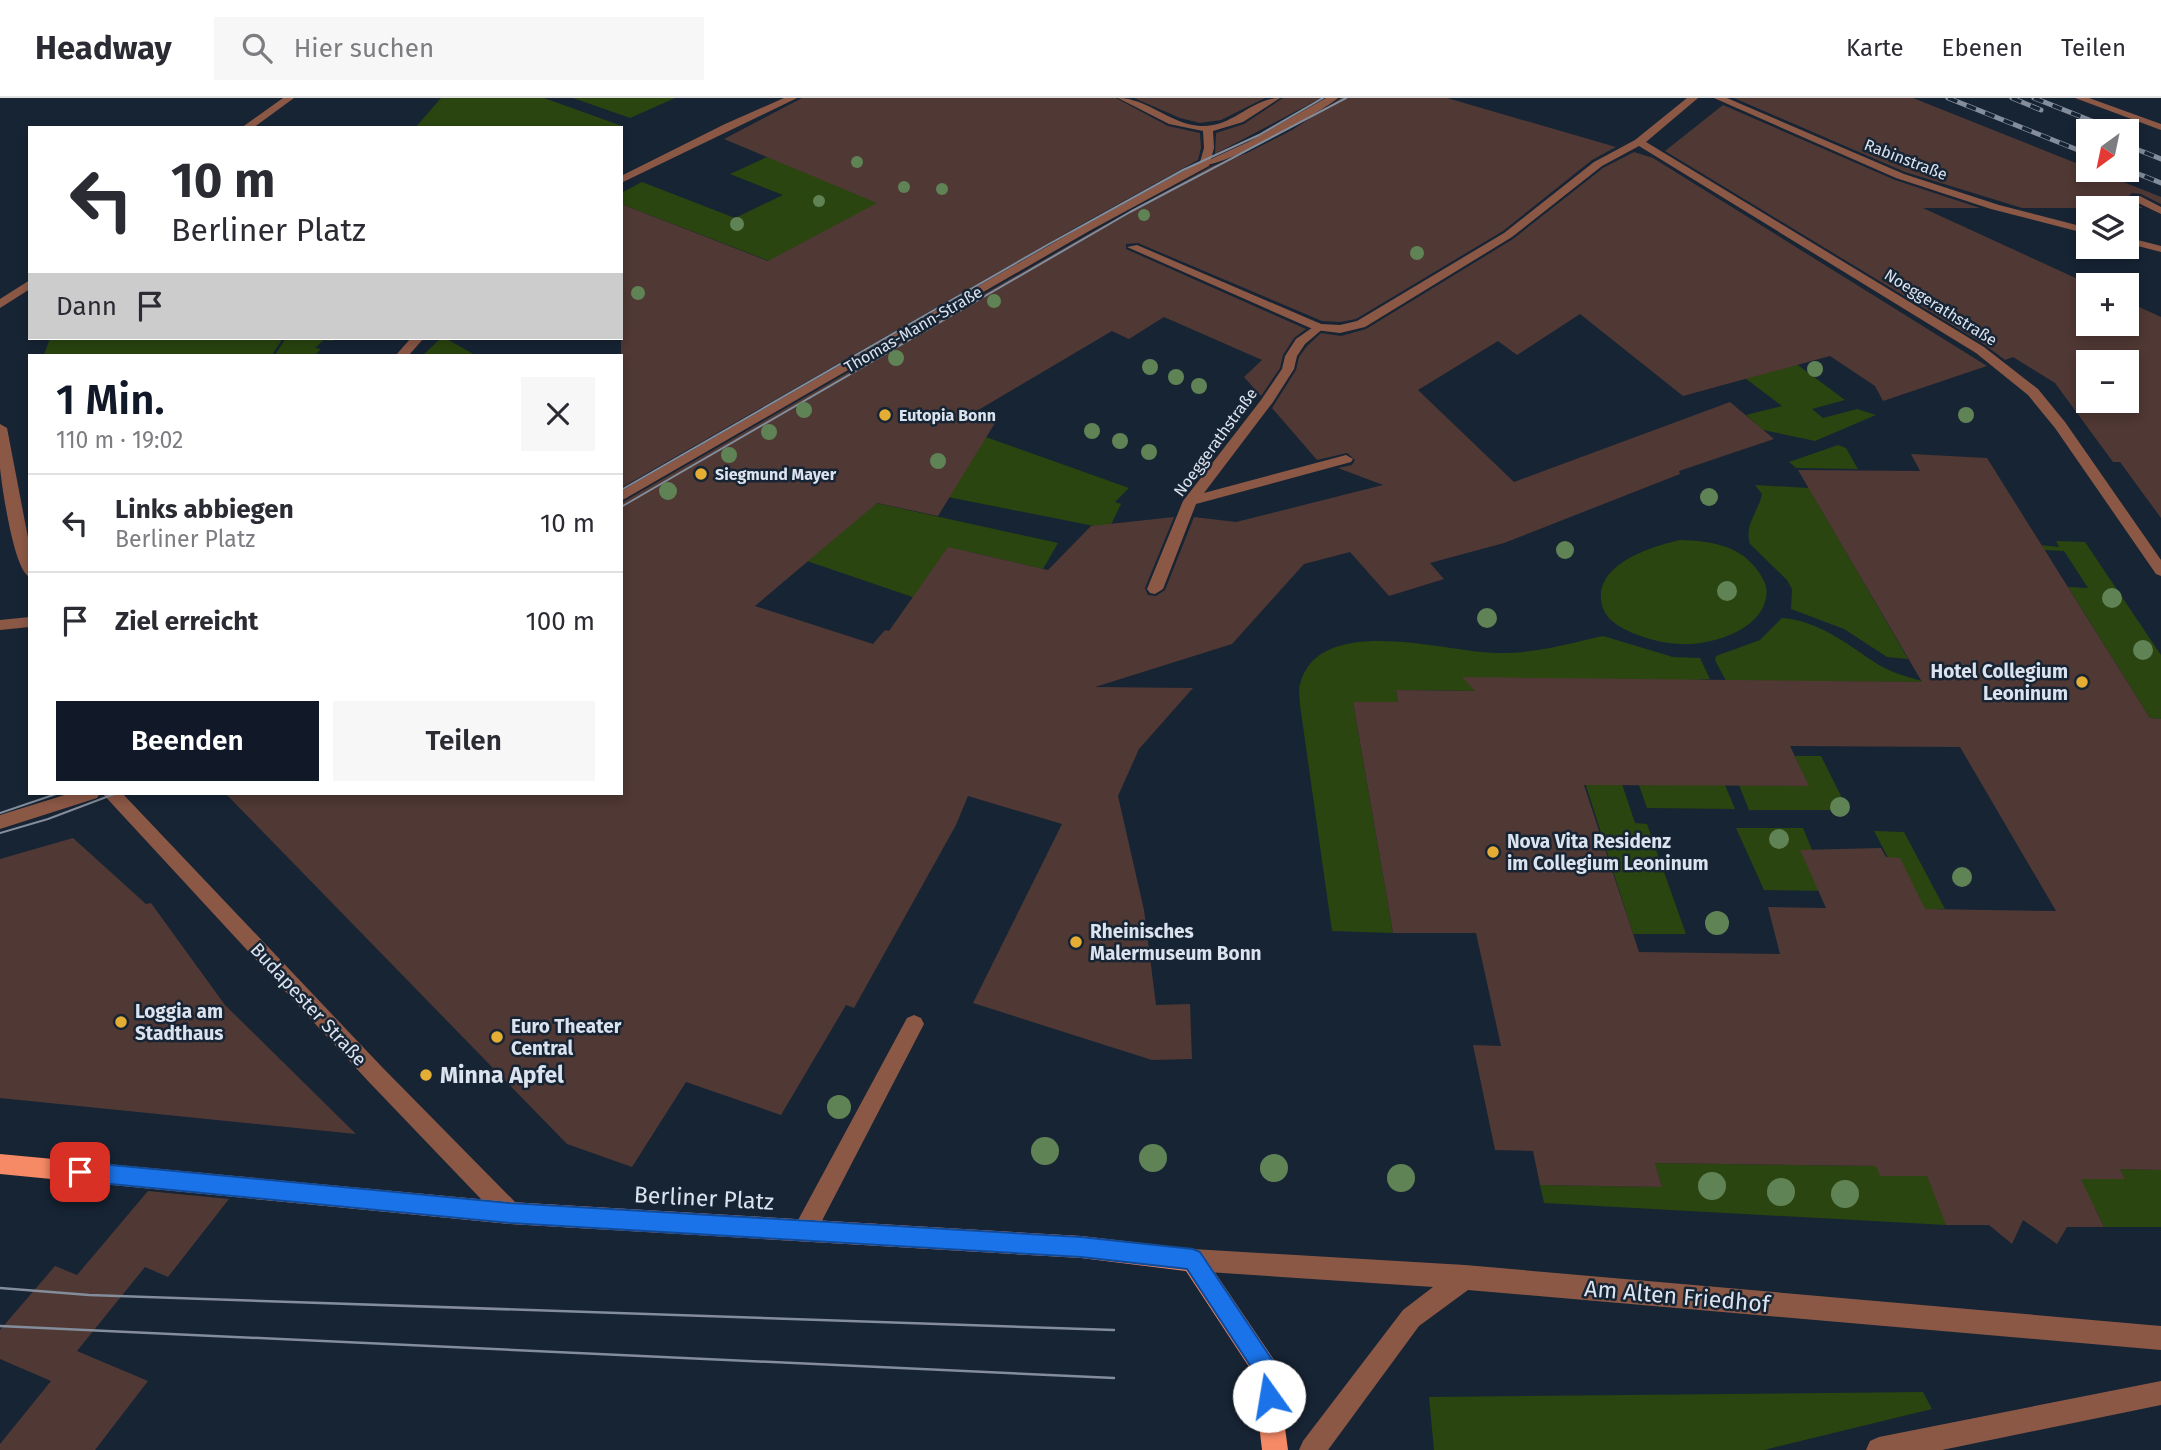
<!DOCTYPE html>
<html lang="de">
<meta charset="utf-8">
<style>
:root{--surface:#fff;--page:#f7f7f7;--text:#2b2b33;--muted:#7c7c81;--line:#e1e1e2;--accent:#111827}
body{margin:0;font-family:"Fira Sans",sans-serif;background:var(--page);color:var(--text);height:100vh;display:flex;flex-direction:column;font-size:26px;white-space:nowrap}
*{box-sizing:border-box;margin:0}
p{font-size:23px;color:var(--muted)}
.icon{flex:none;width:38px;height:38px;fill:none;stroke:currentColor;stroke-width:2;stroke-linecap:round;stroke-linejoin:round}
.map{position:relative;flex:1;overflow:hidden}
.details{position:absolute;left:28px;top:256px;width:595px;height:441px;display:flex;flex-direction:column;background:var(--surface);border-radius:0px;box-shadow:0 4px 10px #0003}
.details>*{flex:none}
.guide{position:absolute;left:28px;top:28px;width:595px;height:214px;border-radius:0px;box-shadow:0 4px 10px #0003;background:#fff;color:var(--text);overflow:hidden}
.needle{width:46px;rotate:213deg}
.tools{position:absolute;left:2076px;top:21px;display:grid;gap:14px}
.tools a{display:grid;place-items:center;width:63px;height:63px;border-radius:0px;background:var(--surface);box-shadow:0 4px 10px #0003;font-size:35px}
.pin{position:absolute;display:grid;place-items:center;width:60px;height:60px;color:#fff;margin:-30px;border-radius:14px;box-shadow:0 4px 10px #0006}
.me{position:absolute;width:77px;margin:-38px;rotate:347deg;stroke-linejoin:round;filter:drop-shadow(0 0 5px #0008)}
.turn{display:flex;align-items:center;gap:24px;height:147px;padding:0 28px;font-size:32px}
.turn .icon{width:91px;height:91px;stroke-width:2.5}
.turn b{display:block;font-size:49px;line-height:60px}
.then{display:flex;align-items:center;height:66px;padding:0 28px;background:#0003;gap:14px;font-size:26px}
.round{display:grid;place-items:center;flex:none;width:74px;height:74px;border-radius:0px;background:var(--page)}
.headline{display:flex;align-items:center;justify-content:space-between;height:119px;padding:0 28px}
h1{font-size:42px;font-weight:600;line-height:52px;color:var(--accent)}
.cta{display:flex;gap:14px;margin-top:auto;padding:14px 28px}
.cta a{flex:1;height:80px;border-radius:0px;background:var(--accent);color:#fff;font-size:28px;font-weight:600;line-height:80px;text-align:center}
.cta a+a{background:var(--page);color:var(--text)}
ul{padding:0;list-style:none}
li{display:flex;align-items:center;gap:21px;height:98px;padding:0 28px;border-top:2px solid var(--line)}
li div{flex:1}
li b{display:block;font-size:26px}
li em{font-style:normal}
header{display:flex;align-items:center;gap:42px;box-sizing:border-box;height:98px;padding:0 35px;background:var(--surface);border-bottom:2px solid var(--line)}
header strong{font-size:33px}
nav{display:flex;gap:38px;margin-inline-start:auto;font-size:24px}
.search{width:490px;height:63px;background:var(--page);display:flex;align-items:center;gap:18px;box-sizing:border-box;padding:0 24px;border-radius:0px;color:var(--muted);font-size:26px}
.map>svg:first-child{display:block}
.green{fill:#2a450f}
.building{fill:#503834;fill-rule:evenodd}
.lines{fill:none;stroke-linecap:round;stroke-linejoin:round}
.service{fill:#8c5846;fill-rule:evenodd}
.pedestrian{fill:#8c5846;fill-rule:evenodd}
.minor{fill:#8c5846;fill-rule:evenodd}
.tertiary{fill:#8c5846;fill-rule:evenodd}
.primary{fill:#f78a66;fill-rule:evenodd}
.tram-far1{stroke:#838d9b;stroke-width:2}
.tram{stroke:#838d9b;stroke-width:2.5}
.rail-casing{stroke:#838d9b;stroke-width:5}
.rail{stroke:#172434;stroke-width:3.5;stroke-dasharray:10;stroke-linecap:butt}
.tree{fill:#608356}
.route{fill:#1a73e8;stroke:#114b97;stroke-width:2}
.poi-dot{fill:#e4ae35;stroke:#172434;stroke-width:2.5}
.labels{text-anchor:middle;stroke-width:5;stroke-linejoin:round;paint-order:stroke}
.far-street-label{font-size:16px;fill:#dbe3ef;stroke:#172434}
.far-poi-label{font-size:16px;font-weight:bold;fill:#dbe3ef;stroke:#172434;text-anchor:start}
.poi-label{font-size:19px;font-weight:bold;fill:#dbe3ef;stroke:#172434;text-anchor:start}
.street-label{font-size:19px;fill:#dbe3ef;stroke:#172434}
.near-poi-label{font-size:23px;font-weight:bold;fill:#dbe3ef;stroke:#172434;text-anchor:start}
.near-street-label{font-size:23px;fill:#dbe3ef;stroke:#172434}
</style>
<header>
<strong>Headway</strong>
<div class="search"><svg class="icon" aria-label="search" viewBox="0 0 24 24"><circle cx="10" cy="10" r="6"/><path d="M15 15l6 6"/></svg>Hier suchen</div>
<nav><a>Karte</a><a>Ebenen</a><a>Teilen</a></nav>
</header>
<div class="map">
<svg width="2161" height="1352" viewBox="0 0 2161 1352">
<rect width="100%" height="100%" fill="#172434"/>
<path class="green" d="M441 0H544L622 28 415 30Z
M573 0H675L630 20Z
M767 59 775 62 1007 70 785 169 621 106V95L642 84 735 120 783 97 730 76Z
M1591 164 1721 210 1845 302 1812 311 1823 320 1857 311 1876 317 1815 343 1763 332 1746 317 1782 308Z
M50 240H283L272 257H44Z
M286 240H335L332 243 324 242 315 250 321 251 315 257H275Z
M441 240H445L475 257H423Z
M958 329 1129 390 1115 404 1121 406 1109 431 842 378Z
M1838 347 1846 350 1858 371 1796 370 1789 364Z
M1755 387 1809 390 1908 561 1887 559 1844 531 1791 511 1792 491 1787 482 1750 446C1744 426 1758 415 1762 396Z
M849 399 1058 445 1043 471 970 454 936 507 742 441Z
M1680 442C1711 443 1742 447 1760 476 1765 484 1768 490 1766 500 1760 533 1711 547 1683 546 1664 546 1643 540 1626 532 1613 525 1602 517 1601 501 1598 465 1653 448 1680 442Z
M2056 443 2085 444 2161 557V621L2150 620 2068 489 2088 490 2064 453 2044 452 2041 447 2059 449Z
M1782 520C1821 523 1849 548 1879 567 1894 576 1909 579 1925 584L1726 583 1715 562 1716 558 1760 542Z
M1603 538 1673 559 1700 560 1710 581 1482 593 1396 592 1398 604H1353L1393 835 1332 833 1300 607C1300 601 1298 592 1300 586 1319 514 1445 554 1496 555 1534 556 1567 546 1603 538Z
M1628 656 1725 687 1735 711 1647 710Z
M1795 658H1821L1848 712H1749L1739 687 1808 688Z
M1577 659H1613L1635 725 1647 726 1686 836H1633Z
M1736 730H1803L1829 793 1764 792Z
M1874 733 1904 734 1945 811H1915Z
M1655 1065 1876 1068 1932 1078 1946 1127 1544 1105 1540 1087 1662 1089Z
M2120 1071 2161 1072V1129H2104L2095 1110H2090L2074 1081H2125Z
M1923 1294 1932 1311 1764 1352H1434L1429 1299Z"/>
<path class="building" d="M802 0H1116L1168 28 1200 35 1201 50 1198 62 1082 126 621 390V106L768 163 877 105 724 41Z
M1134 0H1265L1221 22 1200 25 1180 20Z
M1283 0H1321L1215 56 1216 35 1244 26Z
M1341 0H1447L1616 49 1592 62 1503 133 1356 221 1340 224 1322 223 1138 145 1126 146V151L1306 231 1294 240 1283 257 1280 270 1261 298 1244 279 1262 262 1164 219 1129 241 1112 233 970 317 995 325 938 418 877 405 755 508 873 546 885 532 889 533 948 449 1048 472 1091 428 1174 419 1145 490 1148 497 1156 498 1165 492 1194 419 1236 424 1383 387 1338 370 1352 367 1355 362 1347 355 1317 362 1272 310 1296 272 1299 259 1307 248 1321 235 1341 238 1366 231 1513 141 1603 70 1634 54 1653 60 1987 268 1883 303 1875 288 1830 258 1683 298 1580 216 1517 257 1498 243 1418 292 1514 384 1730 304 1774 341 1679 373 1680 376 1504 445 1430 465 1444 481 1389 498 1350 454 1304 466 1232 546 1095 589 1193 590 1139 651 1118 698 1144 812 1156 907 1190 906 1192 961 1152 962 973 905 1062 726 968 698 956 727 854 910 846 907 781 1017 686 984 632 1069 567 1046 225 695H621V405L1092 134 1212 68 1247 55 1292 32Z
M1734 0H1913L2161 99V106L2141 96 2132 95 2129 98 2131 104 2143 110H2022L1905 74Z
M1723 7 1895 82 1980 110H1923L2091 187H2088V226H2126V203L2161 219V420L2120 364H2113L2055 285 2013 259 2005 262 1985 247 1665 53ZM2088 264H2126V303H2088Z
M1911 356 1987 360 2150 620 2161 621V1072L2120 1071 2125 1081H2081L2104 1129H2067L2057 1146 2023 1122 2012 1146 1989 1127H1946L1927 1078H1880L1876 1068 1655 1065 1662 1089 1540 1087 1533 1053 1495 1052 1473 947 1501 948 1476 835H1393L1353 604H1398L1396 592 1475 593 1462 579 1922 584 1798 372 1920 373ZM1790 648 1960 649 2056 813 1925 811 1900 760 1886 759 1881 750 1800 752 1826 810 1768 809 1780 856 1639 854 1584 687 1809 688Z
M73 740 146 806 151 805 225 907 356 1036 0 1000V761Z
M148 1093 229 1101 168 1179 145 1169 77 1253 148 1283 95 1352H0V1346L51 1283 0 1261V1232L55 1168 77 1177Z"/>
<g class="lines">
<path class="service" d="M1326 0H1338C1322 14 1214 75 1200 66L1248 44Z
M2132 98H2140L2161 109V116L2132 102Z
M1319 225 1325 229 1305 246 1297 258 1294 271 1273 304 1204 395 1346 357 1353 361 1351 364 1196 406 1163 491 1155 496 1150 495 1147 491 1183 403 1261 302 1282 271 1285 258 1296 241Z
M914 917 921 920 924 926 813 1140 805 1143 797 1140 794 1132 797 1124 907 920Z"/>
<path class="pedestrian" d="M283 0H294L253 30H241Z
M30 182V191L0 210V201Z"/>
<path class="minor" d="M784 0H797L621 85V78L725 26Z
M1118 0C1147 0 1170 26 1200 28 1233 30 1251 0 1280 0L1243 24 1213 33 1214 50 1209 68 1091 132 621 403V393L1083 128 1200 64 1204 50 1203 33 1169 26Z
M1687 0H1698L1646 44 1984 249 2038 291 2065 324 2161 462V478L2156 476 2055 330 2028 297 1976 255 1639 48 1602 68 1512 139 1365 229 1340 235 1315 232 1127 149 1137 147 1321 226 1340 227 1357 223 1504 135 1594 64 1635 42Z
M2075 0H2089L2161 26V32Z
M411 240H424L409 257H396Z
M0 326 7 330 30 450V479C14 474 2 389 0 370 0 356 0 340 0 326Z
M30 519V529L0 532V522Z
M71 695H100L97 700 0 731V717Z
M102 695H122L382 969 518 1107 521 1115 518 1123 510 1126 502 1123 368 983Z"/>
<path class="tertiary" d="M1714 0H1727L1904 76 1999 107 2088 130V136L1991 111 1896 80Z
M2126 139 2161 148V154L2126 145Z
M1193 1151 1465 1167 2161 1228V1252L1468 1192 1419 1228 1328 1352H1299L1303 1343 1403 1212 1433 1189 1193 1173 1185 1170 1181 1162 1185 1154Z
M2161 1283V1307L1942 1352H1866L1870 1343 1879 1339Z"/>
<path class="primary" d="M0 1056 510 1104 1081 1138 1193 1151 1201 1154 1274 1262 1277 1271 1288 1352H1262L1253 1275 1186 1173 1081 1160 510 1126 0 1076Z"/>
<path class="tram-far1" d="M621 392 1049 146 1183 72 1259 37 1323 0
M621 409 1130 114 1346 0
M0 715 59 695
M0 735 48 721 117 695"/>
<path class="tram" d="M0 1190 89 1197 1114 1232
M0 1228 1114 1280"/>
<g class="rail-casing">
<path id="rail" d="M1948 0 2088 56
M2012 0 2041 12
M2034 0 2117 33
M2126 47 2161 61
M2126 71 2161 85"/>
</g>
<use href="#rail" class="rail"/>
</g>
<g class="tree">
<circle cx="857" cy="64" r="6"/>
<circle cx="904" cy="89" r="6"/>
<circle cx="942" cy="91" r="6"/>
<circle cx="819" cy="103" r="6"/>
<circle cx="1144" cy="117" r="6"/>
<circle cx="737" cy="126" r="7"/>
<circle cx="1417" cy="155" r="7"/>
<circle cx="638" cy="195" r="7"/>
<circle cx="994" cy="203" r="7"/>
<circle cx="896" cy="260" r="8"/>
<circle cx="1150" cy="269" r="8"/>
<circle cx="1815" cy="271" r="8"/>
<circle cx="1176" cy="279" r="8"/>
<circle cx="1199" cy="288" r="8"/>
<circle cx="804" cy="312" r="8"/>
<circle cx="1966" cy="317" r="8"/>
<circle cx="1092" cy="333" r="8"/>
<circle cx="769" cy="334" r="8"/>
<circle cx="1120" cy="343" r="8"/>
<circle cx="1149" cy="354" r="8"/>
<circle cx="729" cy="357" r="8"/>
<circle cx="938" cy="363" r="8"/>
<circle cx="668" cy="393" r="9"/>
<circle cx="1709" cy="399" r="9"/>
<circle cx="1565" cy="452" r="9"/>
<circle cx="1727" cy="493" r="10"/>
<circle cx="2112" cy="500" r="10"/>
<circle cx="1487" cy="520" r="10"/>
<circle cx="2143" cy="552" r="10"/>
<circle cx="1840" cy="709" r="10"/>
<circle cx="1779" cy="741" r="10"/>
<circle cx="1962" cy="779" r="10"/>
<circle cx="1717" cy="825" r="12"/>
<circle cx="839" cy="1009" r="12"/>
<circle cx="1045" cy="1053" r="14"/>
<circle cx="1153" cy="1060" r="14"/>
<circle cx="1274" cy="1070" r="14"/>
<circle cx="1401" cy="1080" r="14"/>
<circle cx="1712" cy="1088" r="14"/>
<circle cx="1781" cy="1094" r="14"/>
<circle cx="1845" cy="1096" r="14"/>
</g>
<path class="route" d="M80 1064 510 1105 1081 1139 1193 1151 1200 1154 1273 1263 1280 1298 1277 1306 1269 1309 1261 1306 1255 1275 1187 1171 1081 1159 510 1125 80 1083 73 1081 70 1074 73 1067Z"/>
<g class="poi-dot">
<circle cx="885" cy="317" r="7"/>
<circle cx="701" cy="376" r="7"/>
<circle cx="2082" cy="584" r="7"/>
<circle cx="1493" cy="754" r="7"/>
<circle cx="1076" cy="844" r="7"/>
<circle cx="121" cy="924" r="7"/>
<circle cx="497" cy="939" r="7"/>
<circle cx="426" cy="977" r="7"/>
</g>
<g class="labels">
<g class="far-street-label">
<text transform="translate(1906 61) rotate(21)" y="6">Rabinstraße</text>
<text transform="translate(1941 209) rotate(32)" y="6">Noeggerathstraße</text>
<text transform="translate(913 231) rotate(-30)" y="6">Thomas-Mann-Straße</text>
<text transform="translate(1215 344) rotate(-54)" y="6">Noeggerathstraße</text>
</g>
<g class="far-poi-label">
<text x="899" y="323">Eutopia Bonn</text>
<text x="715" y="382">Siegmund Mayer</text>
</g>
<g class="poi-label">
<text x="2068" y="580" text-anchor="end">Hotel Collegium<tspan x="2068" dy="22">Leoninum</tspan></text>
<text x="1507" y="750">Nova Vita Residenz<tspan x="1507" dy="22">im Collegium Leoninum</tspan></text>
<text x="1090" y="840">Rheinisches<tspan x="1090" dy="22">Malermuseum Bonn</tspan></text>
<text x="135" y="920">Loggia am<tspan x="135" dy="22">Stadthaus</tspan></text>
<text x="511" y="935">Euro Theater<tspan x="511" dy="22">Central</tspan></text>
</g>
<g class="street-label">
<text transform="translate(309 906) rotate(47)" y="7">Budapester Straße</text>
</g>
<g class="near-poi-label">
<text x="440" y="985">Minna Apfel</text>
</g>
<g class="near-street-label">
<text transform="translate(704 1100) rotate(3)" y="8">Berliner Platz</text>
<text transform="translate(1677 1198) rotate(5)" y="8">Am Alten Friedhof</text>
</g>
</g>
</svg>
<div class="tools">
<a><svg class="needle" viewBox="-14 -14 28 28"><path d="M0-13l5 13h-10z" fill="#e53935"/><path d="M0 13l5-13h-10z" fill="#7c7c81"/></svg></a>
<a><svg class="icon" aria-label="layers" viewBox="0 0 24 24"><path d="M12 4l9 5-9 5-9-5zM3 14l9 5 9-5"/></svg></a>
<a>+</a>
<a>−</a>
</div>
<div class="pin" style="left:80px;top:1074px;background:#d93025"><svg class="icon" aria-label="arrive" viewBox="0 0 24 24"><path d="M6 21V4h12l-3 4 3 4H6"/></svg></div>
<svg class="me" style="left:1269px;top:1298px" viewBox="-20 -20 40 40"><circle r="19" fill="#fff"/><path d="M0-13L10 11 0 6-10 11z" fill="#1a73e8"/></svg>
<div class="guide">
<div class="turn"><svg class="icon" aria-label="left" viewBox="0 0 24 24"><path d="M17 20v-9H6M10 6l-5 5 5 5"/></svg><div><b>10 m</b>Berliner Platz</div></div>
<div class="then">Dann<svg class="icon" aria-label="arrive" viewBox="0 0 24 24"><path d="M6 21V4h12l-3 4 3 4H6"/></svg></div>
</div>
<section class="details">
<div class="headline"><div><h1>1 Min.</h1><p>110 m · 19:02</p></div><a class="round"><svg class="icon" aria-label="close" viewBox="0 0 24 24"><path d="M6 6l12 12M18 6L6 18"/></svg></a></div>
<ul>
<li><svg class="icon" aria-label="left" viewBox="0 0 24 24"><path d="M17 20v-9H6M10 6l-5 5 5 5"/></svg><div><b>Links abbiegen</b><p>Berliner Platz</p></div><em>10 m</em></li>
<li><svg class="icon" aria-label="arrive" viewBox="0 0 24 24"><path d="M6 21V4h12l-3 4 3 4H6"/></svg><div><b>Ziel erreicht</b></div><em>100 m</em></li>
</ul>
<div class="cta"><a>Beenden</a><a>Teilen</a></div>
</section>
</div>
